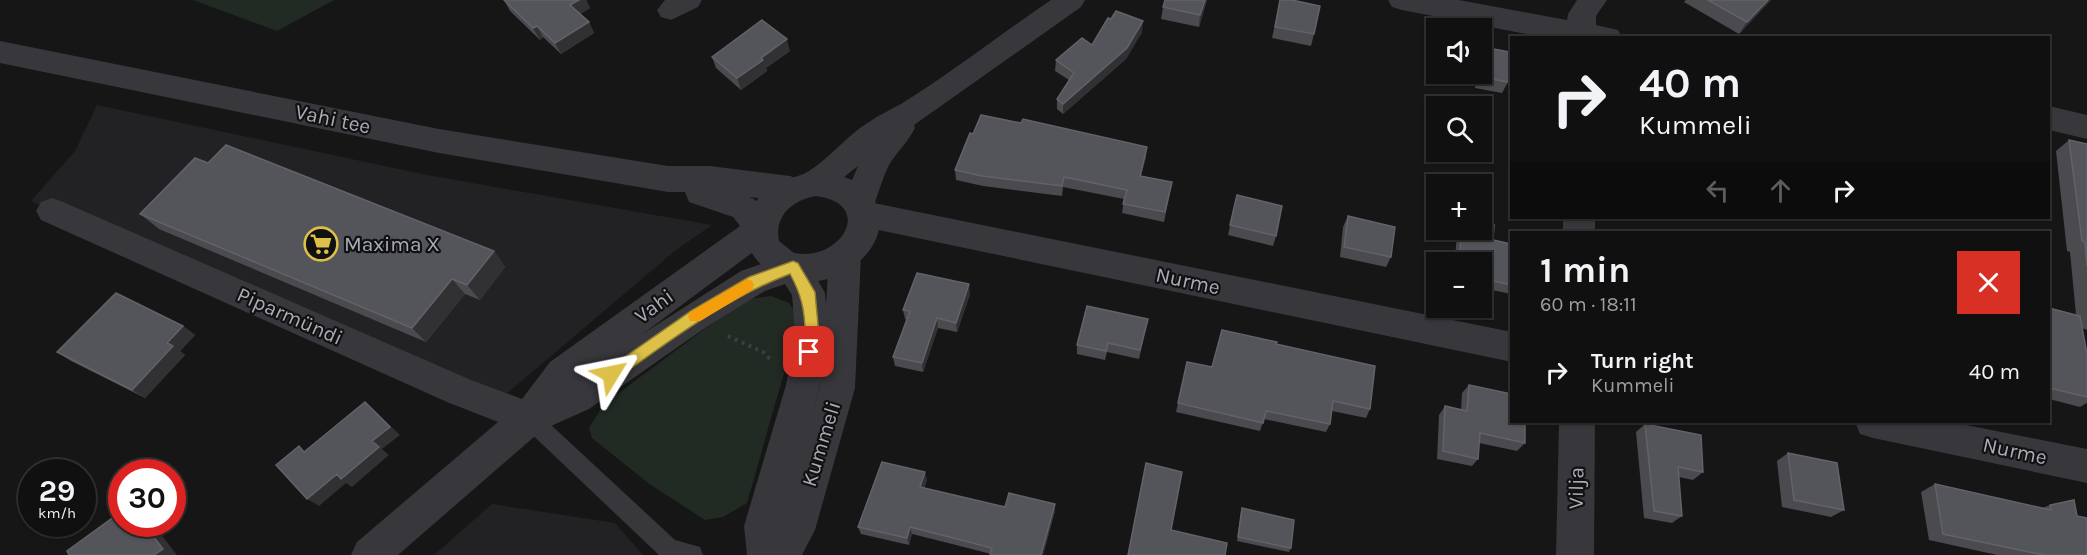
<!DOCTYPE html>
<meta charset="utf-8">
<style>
:root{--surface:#101011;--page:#1e1e1f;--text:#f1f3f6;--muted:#9c9d9f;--line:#303031}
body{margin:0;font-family:Karla,sans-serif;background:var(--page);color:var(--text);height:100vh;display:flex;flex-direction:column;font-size:22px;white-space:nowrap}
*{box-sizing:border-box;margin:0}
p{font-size:20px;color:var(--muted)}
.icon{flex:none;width:33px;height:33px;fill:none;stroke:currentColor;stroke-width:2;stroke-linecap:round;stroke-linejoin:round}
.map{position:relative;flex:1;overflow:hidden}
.details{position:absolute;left:1510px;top:231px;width:540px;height:192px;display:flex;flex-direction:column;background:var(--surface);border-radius:0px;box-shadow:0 2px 4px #0004,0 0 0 2px var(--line)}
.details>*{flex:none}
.guide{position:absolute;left:1510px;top:36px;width:540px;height:183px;border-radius:0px;box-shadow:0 2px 4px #0004,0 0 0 2px var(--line);background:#101011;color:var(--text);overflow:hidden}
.tools{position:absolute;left:1426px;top:18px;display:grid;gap:12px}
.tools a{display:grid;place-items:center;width:66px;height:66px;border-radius:0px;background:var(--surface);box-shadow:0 2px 4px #0004,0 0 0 2px var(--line);font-size:30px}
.speed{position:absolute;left:18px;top:459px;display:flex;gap:12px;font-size:30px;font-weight:700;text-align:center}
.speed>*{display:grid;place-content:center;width:78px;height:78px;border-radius:50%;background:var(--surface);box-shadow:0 2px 4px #0004,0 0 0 2px var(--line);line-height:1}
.speed small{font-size:15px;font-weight:400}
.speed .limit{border:9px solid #d22;background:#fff;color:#111}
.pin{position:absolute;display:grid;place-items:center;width:51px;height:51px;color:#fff;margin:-26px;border-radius:12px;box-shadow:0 3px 9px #0006}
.me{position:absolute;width:66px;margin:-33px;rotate:55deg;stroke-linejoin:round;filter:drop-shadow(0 0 4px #0008)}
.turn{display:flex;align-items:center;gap:21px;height:126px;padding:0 30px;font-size:27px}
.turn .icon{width:78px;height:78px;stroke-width:2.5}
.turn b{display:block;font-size:42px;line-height:51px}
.lanes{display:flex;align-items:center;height:57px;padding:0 30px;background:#0003;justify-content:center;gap:30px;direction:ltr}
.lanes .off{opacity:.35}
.round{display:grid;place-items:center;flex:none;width:63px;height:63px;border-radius:0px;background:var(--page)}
.head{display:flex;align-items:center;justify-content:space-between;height:102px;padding:0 30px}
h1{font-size:36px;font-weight:700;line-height:45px}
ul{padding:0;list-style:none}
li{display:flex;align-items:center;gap:18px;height:78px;padding:0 30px}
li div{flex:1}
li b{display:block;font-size:22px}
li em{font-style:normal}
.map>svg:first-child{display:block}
.built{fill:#222224}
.green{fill:#222a24}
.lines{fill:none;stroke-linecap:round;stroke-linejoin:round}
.path{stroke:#3d3e43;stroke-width:4;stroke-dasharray:3 4.5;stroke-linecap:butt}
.service{fill:#37373c;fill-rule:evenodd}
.minor{fill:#37373c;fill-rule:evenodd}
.tertiary{fill:#37373c;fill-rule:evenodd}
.wall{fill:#4a4a4f}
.shaded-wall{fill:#313134}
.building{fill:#54555a;stroke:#626268;stroke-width:1.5}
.route{fill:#ddc048;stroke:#907d2f;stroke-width:1.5}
.slow{fill:#f59e0b}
.labels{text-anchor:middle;stroke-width:4.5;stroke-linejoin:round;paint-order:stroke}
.street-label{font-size:21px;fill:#a9abb6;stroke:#111112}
.poi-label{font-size:21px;fill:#a9abb6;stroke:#111112;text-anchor:start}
</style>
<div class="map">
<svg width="2087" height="555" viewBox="0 0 2087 555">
<rect width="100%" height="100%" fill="#161617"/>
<path class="built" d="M97 105 427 175 712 225 676 250 485 412 31 201 75 151Z
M492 504 615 523 643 555H434Z"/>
<path class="green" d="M193 0H334L277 31Z
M771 296 789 303 801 322C780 381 765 442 747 503L723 517 705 520 648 483 592 438 589 428 604 404 718 319 749 299Z"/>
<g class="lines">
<path class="path" d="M728 336 763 352 773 362"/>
<path class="service" d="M529 408 536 411 675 540 700 547 703 555H659L522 425 519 418 522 411Z"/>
<path class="minor" d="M665 0H702L698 7 671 20 661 17 657 10Z
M1388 0H1459L1567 20 1568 14 1577 0H1607L1596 16V25L1618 30 1622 38H1547L1402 10 1392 7Z
M0 41 439 129 668 166H710L790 176 801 180 806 189 801 198 790 202 749 197C762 201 771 218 777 229L772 238 644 333 741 271 793 253 805 257 825 293 826 304 829 256 833 246 845 242 857 246 861 256 855 388 815 530 802 555H747L744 526 786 385 795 335 792 295 785 284 765 291 708 326 589 409 542 430 398 555H351L357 542 498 422 447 402 41 220 36 211 41 202 52 198 63 202 471 380 522 399 550 362 740 226 733 217 689 202 685 192H668L439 153 0 63ZM821 382 811 420 820 385Z
M2049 106 2087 115V139L2049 130Z
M864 201 1512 332V362L864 227 853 223 848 214 853 205Z
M1563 218H1595V232H1563Z
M1559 422H1595L1594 555H1556Z
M1855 422H1951L2087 449V483L1873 438 1860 434Z"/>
<path class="tertiary" d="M1051 0H1085L1081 7 914 125 915 128C908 142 897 152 889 165 884 175 880 188 876 199 873 207 881 216 880 225 874 265 825 290 789 280 768 274 754 262 747 242 742 225 753 203 764 192 777 178 795 180 809 171 831 157 847 135 869 122 879 115 890 110 901 104 952 72 1001 34 1051 0ZM858 166 852 180 844 177ZM816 196C876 204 841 262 794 253L779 241C774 215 793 200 816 196Z"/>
</g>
<path class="wall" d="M504 0H586L590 8 580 14 589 22 594 33 561 54 543 37 540 40 510 11Z
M1207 0 1199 27 1161 19 1163 7Z
M1280 0 1314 34 1311 46 1272 38Z
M1686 0H1771L1739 34 1684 2Z
M1142 32 1126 59 1063 114 1057 109V99L1069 80 1055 71 1056 60 1092 45Z
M1483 47 1508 82 1502 93 1475 88 1476 74H1482V49Z
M790 51 766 68 767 71 741 90 716 68 712 57Z
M1021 123 1146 157 1141 176 1172 182 1164 222 1122 213 1124 199 1063 187 1062 196 983 186 956 180 955 170 973 134Z
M2069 140 2087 144V330L2082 328 2087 354V403L2080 407 2049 399V308L2076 315 2070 252 2067 251 2056 151Z
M208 163 494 251 505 267 480 300 465 294 426 342 159 229 140 214Z
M1234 206 1276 236 1273 246 1228 235Z
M1348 216 1391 257 1386 267 1340 257 1343 227Z
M1457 230H1482L1493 240 1512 244V293L1511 294 1482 288V262H1455Z
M970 294 957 332 938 328 923 372 895 366 893 357 907 320 905 319 903 310Z
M1148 319 1139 359 1107 352 1105 360 1077 354V345Z
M183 326 195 335 180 351 185 355 145 398 71 361 57 352Z
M1276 344 1370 409 1366 418 1332 411 1330 424 1326 432 1264 419 1260 431 1176 412 1187 362 1212 367Z
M1469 385 1525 443 1517 451 1479 443 1478 459 1472 466 1437 459 1439 415 1445 406 1461 410 1462 393Z
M1645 424 1703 472 1693 480 1679 477 1682 516 1672 523 1644 518 1636 432Z
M1788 453 1844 510 1831 517 1782 507 1777 461Z
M927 480 924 488 1005 507 1055 511 1043 555H990L991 554 952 544 912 534 909 545 861 534 858 527Z
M1935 484 2042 508 2050 505 2077 516 2087 555H1997L1929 540 1921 492Z
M1242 508 1291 548 1289 552 1237 541 1241 512Z"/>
<path class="shaded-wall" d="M579 0H586L590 8 576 16 570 5Z
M1205 0H1207L1199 27 1200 15Z
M1768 0H1771L1739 34 1747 22Z
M1143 21 1142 32 1126 59 1063 114V104Z
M589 22 594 33 561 54 555 43Z
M537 26 543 37 540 40 533 28Z
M787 39 790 51 766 68 767 71 741 90 737 78 761 58Z
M1147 147 1146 157 1138 186 1140 176Z
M494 251 505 267 480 300 467 285Z
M452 279 465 294 426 342 412 328Z
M969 284 970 294 957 332 956 323Z
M937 318 938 328 923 372 922 363Z
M183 326 195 335 180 351 185 355 145 398 132 390 167 343Z
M365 402 375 411 400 435 382 449 389 455 352 487 346 483 319 506 307 499Z
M925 472 927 480 922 495 920 487Z
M1055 504V511L1043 555H1041Z
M144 524H153L177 555H154Z
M910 527 912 534 909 545 907 538Z"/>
<path class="building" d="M504 0H579L570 5 589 22 555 43 537 26 533 28Z
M1165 0H1205L1200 15 1163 7Z
M1280 0H1292L1320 6 1314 34 1275 27Z
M1708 0H1768L1747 22Z
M1116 11 1143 21 1127 48 1063 104 1057 99 1074 73 1056 60 1082 38 1092 45 1108 18 1111 19Z
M762 20 787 39 761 58 763 60 737 78 712 57Z
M1483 47 1510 52 1508 82 1481 77V74H1482Z
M981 115 1021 123 1023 119 1147 147 1140 176 1172 182 1165 212 1123 204 1127 190 1064 177 1062 186 982 176 955 170 970 133 973 134Z
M2069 140 2087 144V266L2085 242 2082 241Z
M226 145 494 251 467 285 452 279 412 328 140 214 195 158 208 163Z
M1237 195 1282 206 1276 236 1230 225Z
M1348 216 1395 227 1391 257 1344 247Z
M1482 223 1494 225 1493 240 1512 244V285L1483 279 1484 262 1460 257 1461 230H1482Z
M917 273 969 284 956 323 937 318 922 363 893 357 910 311 903 310Z
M116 293 183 326 167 343 173 346 132 390 57 352Z
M1087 306 1148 319 1140 350 1108 343 1106 351 1077 345Z
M2049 308 2080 316 2087 354V397L2049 388Z
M1222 330 1277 342 1276 344 1375 366 1370 409 1333 401 1330 424 1266 411 1263 423 1178 403 1187 362 1212 367Z
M1469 385 1512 394V422H1525V443L1480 433 1478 459 1443 451 1445 406 1467 411Z
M365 402 390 427 372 441 379 447 341 479 337 474 307 499 276 465 299 446 304 452Z
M1645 424 1701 435 1703 472 1678 467 1682 516 1654 511Z
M1788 453 1837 463 1844 510 1794 500Z
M882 462 925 472 920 487 1005 507 1009 493 1055 504 1041 555H990L992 548 910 527 907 538 858 527Z
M1146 463 1182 472 1171 530 1227 543 1225 555H1128Z
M1935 484 2051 510 2050 505 2074 500 2077 516 2087 518V555H2044L1943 534Z
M1242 508 1294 520 1291 548 1238 537Z
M122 511V524H144L163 549 154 555H69L67 551Z"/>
<path class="route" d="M793 261 798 263 815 292 819 335 814 356 809 358 804 356C801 349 805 341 805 333 805 310 801 294 790 274 726 298 671 340 616 379L611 381 606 379 604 374 606 370 691 311 749 277Z"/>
<path class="slow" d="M747 279 752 281 754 285 752 290 700 321H690L688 316 690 312Z"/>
<defs>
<g id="supermarket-ring" transform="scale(1.725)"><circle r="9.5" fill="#111112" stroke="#ddc048" stroke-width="1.5"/><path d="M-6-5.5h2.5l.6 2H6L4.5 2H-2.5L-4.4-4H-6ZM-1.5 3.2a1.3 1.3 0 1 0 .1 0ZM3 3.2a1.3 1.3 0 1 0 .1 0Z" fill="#ddc048"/></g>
</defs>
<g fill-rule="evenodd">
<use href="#supermarket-ring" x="321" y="244"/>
</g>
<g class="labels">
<g class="street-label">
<text transform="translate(333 119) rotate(12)" y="7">Vahi tee</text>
<text transform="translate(1188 281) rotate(12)" y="7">Nurme</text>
<text transform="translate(654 306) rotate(-36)" y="7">Vahi</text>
<text transform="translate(290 316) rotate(24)" y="7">Piparmündi</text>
<text transform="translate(821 444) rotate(-73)" y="7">Kummeli</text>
<text transform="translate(2015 451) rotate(12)" y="7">Nurme</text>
<text transform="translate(1576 488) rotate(-89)" y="7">Vilja</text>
</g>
<g class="poi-label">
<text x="344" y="251">Maxima X</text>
</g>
</g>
</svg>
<div class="tools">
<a><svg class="icon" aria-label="sound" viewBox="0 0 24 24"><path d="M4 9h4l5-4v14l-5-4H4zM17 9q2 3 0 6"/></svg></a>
<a><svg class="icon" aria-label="search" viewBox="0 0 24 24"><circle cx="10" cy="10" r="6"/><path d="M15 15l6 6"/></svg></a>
<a>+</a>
<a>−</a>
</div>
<div class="speed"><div>29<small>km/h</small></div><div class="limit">30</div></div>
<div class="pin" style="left:809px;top:352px;background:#d93025"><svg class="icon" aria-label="arrive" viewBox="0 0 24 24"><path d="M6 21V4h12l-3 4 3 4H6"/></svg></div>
<svg class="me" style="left:611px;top:374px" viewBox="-20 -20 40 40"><path d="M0-17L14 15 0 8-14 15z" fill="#ddc048" stroke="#fff" stroke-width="4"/></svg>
<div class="guide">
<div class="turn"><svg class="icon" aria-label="right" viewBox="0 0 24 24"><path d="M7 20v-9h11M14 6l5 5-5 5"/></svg><div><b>40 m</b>Kummeli</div></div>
<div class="lanes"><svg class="icon off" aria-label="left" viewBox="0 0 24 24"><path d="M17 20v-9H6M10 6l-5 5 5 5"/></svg><svg class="icon off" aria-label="ahead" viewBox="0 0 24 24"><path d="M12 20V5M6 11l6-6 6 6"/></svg><svg class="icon" aria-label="right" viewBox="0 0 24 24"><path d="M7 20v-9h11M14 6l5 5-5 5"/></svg></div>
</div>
<section class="details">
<div class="head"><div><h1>1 min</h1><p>60 m · 18:11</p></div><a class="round" style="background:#d93025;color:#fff"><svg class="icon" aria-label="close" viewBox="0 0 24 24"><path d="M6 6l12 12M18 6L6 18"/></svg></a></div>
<ul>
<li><svg class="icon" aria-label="right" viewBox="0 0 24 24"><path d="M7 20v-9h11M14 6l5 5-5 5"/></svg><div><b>Turn right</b><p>Kummeli</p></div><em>40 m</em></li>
</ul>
</section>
</div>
